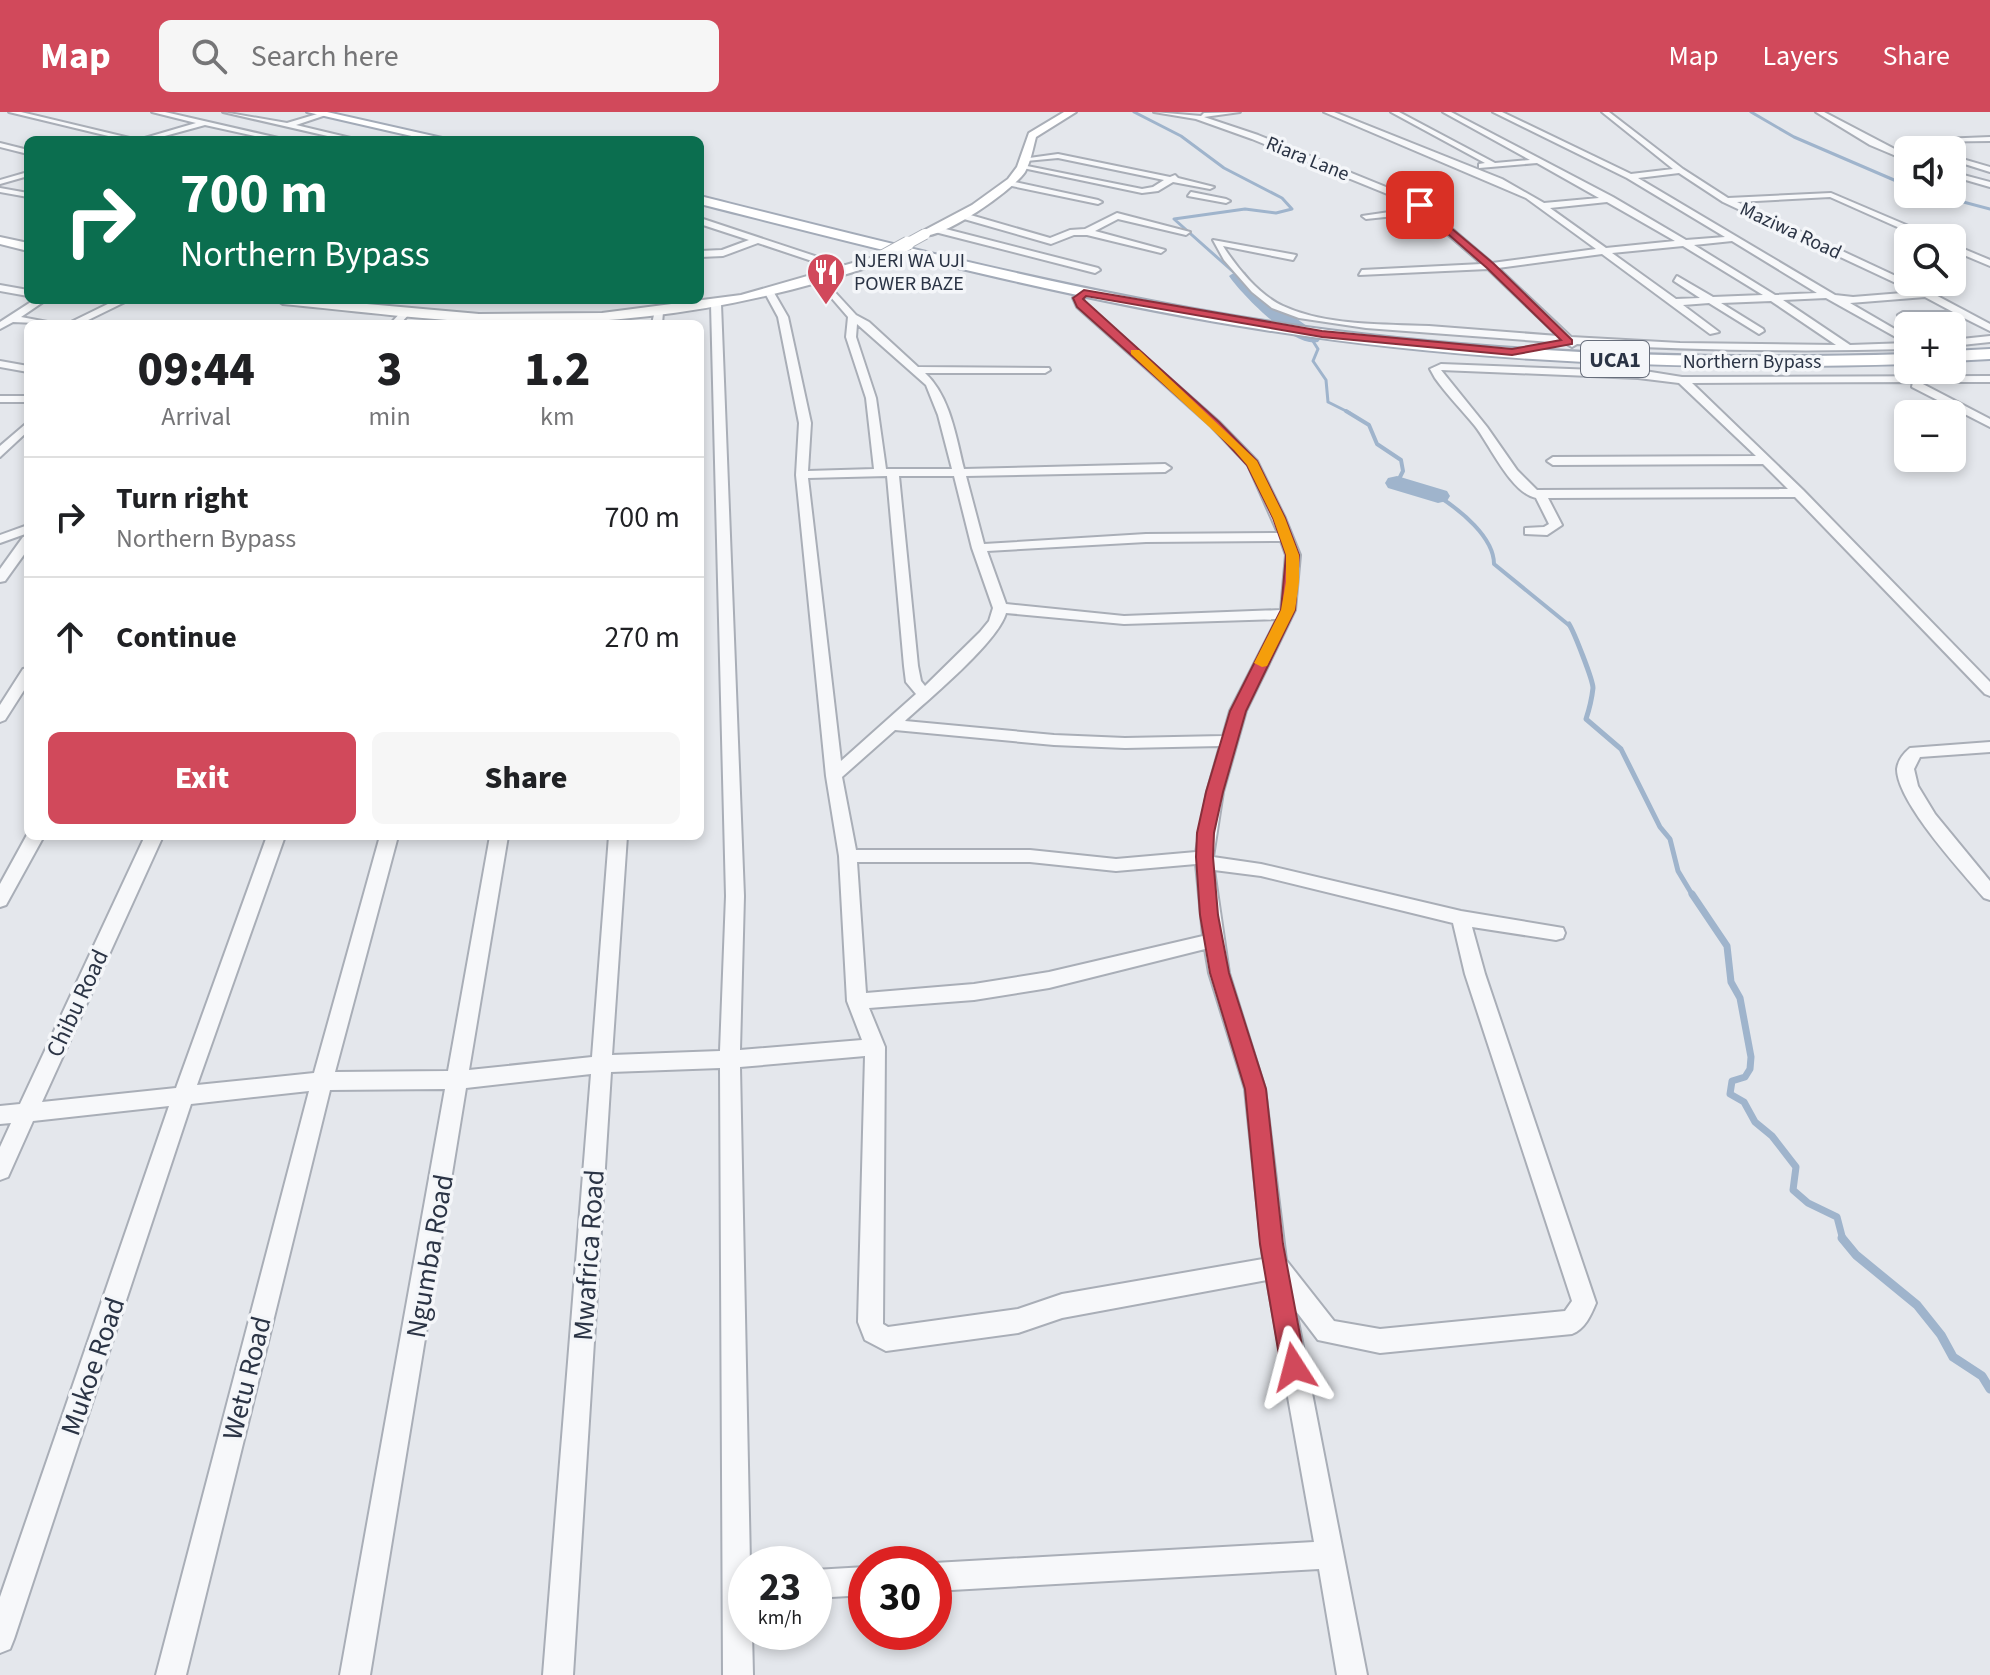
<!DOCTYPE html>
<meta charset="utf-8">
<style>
:root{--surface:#fff;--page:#f6f6f6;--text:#202124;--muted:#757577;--line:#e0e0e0;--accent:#d1495b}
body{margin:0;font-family:"Source Sans 3",sans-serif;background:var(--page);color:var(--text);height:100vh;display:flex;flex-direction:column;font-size:30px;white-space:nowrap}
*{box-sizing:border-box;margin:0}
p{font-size:26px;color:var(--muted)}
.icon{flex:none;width:44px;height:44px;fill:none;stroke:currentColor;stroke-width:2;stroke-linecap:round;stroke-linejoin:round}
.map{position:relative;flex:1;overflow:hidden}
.drawer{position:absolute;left:24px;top:208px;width:680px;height:520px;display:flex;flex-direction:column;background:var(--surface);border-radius:12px;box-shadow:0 4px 12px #0003}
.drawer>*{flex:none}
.banner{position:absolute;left:24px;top:24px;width:680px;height:168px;border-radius:12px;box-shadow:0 4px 12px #0003;background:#0b6e4f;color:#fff;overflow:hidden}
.tools{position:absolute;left:1894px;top:24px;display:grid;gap:16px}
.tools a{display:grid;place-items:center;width:72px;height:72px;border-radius:12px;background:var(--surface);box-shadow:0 4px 12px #0003;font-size:40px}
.speed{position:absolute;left:728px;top:1434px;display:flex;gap:16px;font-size:40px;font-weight:700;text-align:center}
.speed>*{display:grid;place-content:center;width:104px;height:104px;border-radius:50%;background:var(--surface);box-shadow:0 4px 12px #0003;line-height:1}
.speed small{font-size:20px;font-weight:400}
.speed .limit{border:12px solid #d22;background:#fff;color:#111}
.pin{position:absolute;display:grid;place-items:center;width:68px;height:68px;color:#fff;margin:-34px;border-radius:16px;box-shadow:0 4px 12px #0006}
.me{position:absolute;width:88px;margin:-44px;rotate:351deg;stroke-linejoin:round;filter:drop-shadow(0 0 6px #0008)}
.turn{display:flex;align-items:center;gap:28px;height:168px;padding:0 24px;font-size:36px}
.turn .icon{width:104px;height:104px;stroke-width:2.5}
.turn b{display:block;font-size:56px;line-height:68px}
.eta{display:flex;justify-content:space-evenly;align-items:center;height:136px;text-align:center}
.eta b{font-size:48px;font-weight:800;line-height:56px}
.cta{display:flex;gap:16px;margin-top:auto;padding:16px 24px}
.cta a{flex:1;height:92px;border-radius:12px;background:var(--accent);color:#fff;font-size:32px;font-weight:800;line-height:92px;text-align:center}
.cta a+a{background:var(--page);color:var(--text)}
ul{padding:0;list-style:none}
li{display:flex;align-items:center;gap:24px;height:120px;padding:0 24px;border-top:2px solid var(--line)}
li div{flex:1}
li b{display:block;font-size:30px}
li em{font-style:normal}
header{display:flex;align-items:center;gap:48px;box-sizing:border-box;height:112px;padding:0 40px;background:var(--accent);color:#fff}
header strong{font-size:38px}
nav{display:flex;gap:44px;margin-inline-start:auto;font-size:28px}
.search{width:560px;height:72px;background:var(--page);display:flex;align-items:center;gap:20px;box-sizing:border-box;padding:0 28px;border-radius:12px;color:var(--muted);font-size:30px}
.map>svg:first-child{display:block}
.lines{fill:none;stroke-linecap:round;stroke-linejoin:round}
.stream-far4{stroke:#9fb4cc;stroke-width:3}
.stream-far3{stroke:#9fb4cc;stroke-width:4}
.stream-far2{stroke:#9fb4cc;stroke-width:5}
.stream-far1{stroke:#9fb4cc;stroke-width:7}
.stream{stroke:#9fb4cc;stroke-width:9}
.river{fill:#9fb4cc;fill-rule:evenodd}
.minor-casing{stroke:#a9aeb7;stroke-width:4}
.secondary-casing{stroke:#a9aeb7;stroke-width:4}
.primary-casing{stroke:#a3abb8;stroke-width:4}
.minor{fill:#f7f8fa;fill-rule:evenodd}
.secondary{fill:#fff;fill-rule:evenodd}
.primary{fill:#fff;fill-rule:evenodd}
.secondary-bridge-far1-casing{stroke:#a9aeb7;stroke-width:12;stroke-linecap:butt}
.secondary-bridge-casing{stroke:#a9aeb7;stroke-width:15;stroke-linecap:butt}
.secondary-bridge-far1{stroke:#fff;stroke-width:10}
.secondary-bridge{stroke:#fff;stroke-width:13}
.route{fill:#d1495b;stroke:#882f3b;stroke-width:2}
.slow{fill:#f59e0b}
.labels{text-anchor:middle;stroke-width:7;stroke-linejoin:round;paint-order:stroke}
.far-street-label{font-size:20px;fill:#2b3445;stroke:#f4f6f9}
.far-poi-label{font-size:20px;fill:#2b3445;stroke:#f4f6f9;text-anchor:start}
.shield{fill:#f4f6f9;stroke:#676e7b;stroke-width:2}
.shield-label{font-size:22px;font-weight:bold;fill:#2b3445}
.street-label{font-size:24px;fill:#2b3445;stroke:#f4f6f9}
.near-street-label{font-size:28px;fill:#2b3445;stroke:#f4f6f9}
</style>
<header>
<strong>Map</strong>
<div class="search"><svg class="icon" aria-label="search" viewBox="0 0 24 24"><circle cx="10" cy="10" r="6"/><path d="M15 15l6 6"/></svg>Search here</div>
<nav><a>Map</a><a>Layers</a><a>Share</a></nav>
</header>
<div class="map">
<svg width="1990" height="1563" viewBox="0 0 1990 1563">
<rect width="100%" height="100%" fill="#e4e7ec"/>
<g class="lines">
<path class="stream-far4" d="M1134 0 1181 24 1224 56 1282 86 1292 97 1276 101 1245 97 1174 107 1238 164
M1751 0 1794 25 1908 74
M1933 82 1990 97
M1311 226 1318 237 1313 249 1326 268 1328 290 1350 301"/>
<path class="stream-far3" d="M1346 299 1369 313 1377 332 1401 348 1403 359 1397 371
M1438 384C1460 398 1494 425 1494 452L1570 514"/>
<path class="stream-far2" d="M1569 512C1574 520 1593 568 1593 576 1592 585 1589 598 1586 607L1621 637 1660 715 1670 727 1678 759 1693 784"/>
<path class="stream-far1" d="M1692 782 1727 834 1731 870 1740 886 1751 945 1750 957 1745 965 1732 969 1730 982 1744 990 1755 1010 1772 1024 1796 1055 1793 1078 1808 1091 1837 1105 1843 1128"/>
<path class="stream" d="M1842 1126 1856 1143 1917 1193 1941 1223 1953 1245 1982 1264 1990 1277"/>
<path class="river" d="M1238 158 1245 160 1261 181 1318 222 1321 226 1318 230C1294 236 1242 183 1229 164Z
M1397 364 1447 379 1450 384 1447 389 1438 391 1388 376 1385 371 1388 366Z"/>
<g class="minor-casing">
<path id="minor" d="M9 0H21L138 28 196 11 152 0H165L287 28H273L205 13 150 28H125Z
M223 0 287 11 324 0 326 3 296 13 359 28H345Z
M1154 0 1201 4 1204 1 1240 0 1204 5 1258 23 1418 88 1492 151 1596 137 1526 86 1324 0H1334L1502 67 1544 91 1599 86 1537 51 1479 56V52L1485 51 1391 0H1399L1495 51 1530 48 1443 0H1451L1613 85 1686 128 1725 125 1627 66 1493 0H1502L1631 62 1673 57 1602 0H1609L1683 57 1728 86 1831 81 1932 124 1922 126 1830 85 1737 90 1930 180 1990 212V219L1964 206 1900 205 1898 203 1903 200H1953L1925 185 1850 191 1905 223 1906 225 1901 228 1826 186 1783 188 1850 233 1908 231V237C1798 240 1687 238 1577 232L1572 235 1565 231 1366 216 1299 206 1272 196 1252 180 1224 148 1213 128 1296 143 1293 148 1223 134C1237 156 1259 183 1283 194 1326 214 1383 212 1429 214 1472 217 1515 221 1558 224L1488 157 1359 163 1362 158 1482 152 1423 101 1366 107 1362 104 1417 96 1412 92 1252 27 1196 7ZM1679 61 1723 90 1915 180 1853 185 1835 183 1638 66ZM1607 90 1675 129 1606 136 1550 96ZM1732 129 1817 181 1775 183 1694 133ZM1683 134 1763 183 1713 185 1677 164 1674 169 1700 186 1676 187 1612 141ZM1602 142 1710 222 1719 220 1683 193 1709 191 1759 222 1764 219 1763 217 1721 191 1771 189 1836 233 1680 231 1571 225 1498 156Z
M1816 0H1824L1908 44V49L1870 33Z
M1990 25V29L1912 30 1916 28Z
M0 31 28 38V42L0 35Z
M1058 42 1170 65 1175 63 1178 66 1214 75 1210 77 1173 70 1158 79 1142 81 1018 55 1022 53 1142 77 1153 75 1164 68 1058 46 1026 49 1022 47Z
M1952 44 1990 55V60L1952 48Z
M28 60V64L0 72V68Z
M1952 60 1990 70V75L1952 64Z
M1010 69 1098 88 1102 90 1098 92 1007 73Z
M0 76 28 81V85L0 80Z
M1191 80 1226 87 1230 89 1226 91 1188 84Z
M960 100 1050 126 1070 118 1085 117 1117 101 1190 120 1186 123 1118 107 1095 119 1165 138 1161 141 1087 123H1074L1051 132 957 105Z
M700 106 851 156 853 158 845 160 758 131 723 144 700 145V139L722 138 749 128 700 112Z
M934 114 1098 156 1100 158 1095 161 931 119Z
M1952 132 1990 148V154L1952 138Z
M821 165 856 203 869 210 918 255 1049 256 1050 258 1045 261H925C950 284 956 325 964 357L1165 352 1171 356 1165 360 966 364 984 432 1146 422 1278 421 1248 353 1211 314 1077 195 1073 186 1081 178 1089 180 1083 186 1085 192 1219 310 1257 349 1285 406 1300 443 1295 498 1246 599 1223 680 1213 745 1261 752 1461 799 1563 816 1565 821 1563 826 1556 828 1472 815 1485 862 1596 1191C1591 1203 1585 1217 1572 1222L1380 1241 1318 1228 1296 1199 1367 1563H1337L1319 1457 934 1479V1451L1314 1430 1267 1168 1062 1206 1018 1221 886 1239 865 1228 858 1210 865 944 740 955 750 1452H746V1520H752L753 1563H723L720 956 611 960 573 1563H543L591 962 466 976 370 1563H340L445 977 330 978 186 1563H156L309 979 191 992 14 1527 10 1537 0 1541V1485L169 994 33 1009 8 1065 0 1068V1035L11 1011 0 1012V994L20 992 145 724H163L42 990 176 976 267 724H285L197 973 314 961 380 724H398L335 960 448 959 490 724H508L469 958 592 945 609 724H627L612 943 720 939 726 784 711 192 716 189 721 192 744 784 740 938 862 928 847 889 839 744 826 664 796 363 799 311 778 205 765 181 773 179 788 205 811 311 808 359 874 357 866 286 846 225 848 205 816 168ZM857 212 926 273 938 303 952 357H886L876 286 856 225ZM887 364 904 554 906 570 916 582 841 649 808 366ZM899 364H954L972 436 993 496 989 509 980 520 925 574 921 569 918 554ZM1281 429 1286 443 1281 498 1124 504 1006 492 987 439 1146 430ZM1006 501 1124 512 1277 507 1230 599 1223 624 1125 626 1054 623 905 609C929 587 998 530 1006 501ZM895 618 1054 633 1125 636 1220 634 1207 680 1196 740 1116 747 1030 738H856L842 665ZM857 750H1030L1116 759 1196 752 1203 824 1049 860 974 872 866 881ZM1214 758 1261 764 1453 811 1465 862 1572 1189 1565 1199 1380 1217 1334 1209 1286 1148 1265 977 1229 861ZM1205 837 1209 861 1245 977 1263 1147 1062 1182 1018 1197 888 1215 883 1212 885 935 869 896 974 888 1049 876Z
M0 173 28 178V184L0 179Z
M34 188H46L21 205 58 212 13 210 0 217V210Z
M116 188H129L80 212H67Z
M403 198 411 200 400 212H390Z
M655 198 663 200 662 212H652Z
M1990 224V230L1952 234V228Z
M0 249 28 254V260L0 255Z
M1441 252 1621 259 1626 256 1682 265 1990 264V270H1919L1990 307V315L1912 275 1913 270 1692 271 1803 378 1990 570V584L1985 582 1795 385 1548 386 1562 413 1547 423 1525 422V416L1544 415 1549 412 1536 386C1511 381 1490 333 1475 314 1462 298 1447 283 1435 266L1430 257ZM1441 258 1638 266 1679 271 1756 344 1553 345 1547 349 1553 353 1763 352 1788 377 1537 378 1517 358 1487 315Z
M0 284H28V290H0Z
M28 310V319L0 345V334Z
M28 413V421L0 431V423Z
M28 424V437L5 469 0 470V457L23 425Z
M28 556V572L5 608 0 610V593L23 557Z
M1990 630V640L1920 645 1914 657 1918 674 1935 702 1990 769V788L1984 786C1961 759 1897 690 1897 657 1898 648 1904 641 1910 636Z
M28 721V724H44L6 793 0 795V772Z
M866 1455V1483L814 1486V1458Z"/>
</g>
<g class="secondary-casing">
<path id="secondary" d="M1064 0H1076L1036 25C1033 36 1031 49 1025 60 1011 80 944 126 921 124V120L972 93 1008 67 1017 55 1029 21Z
M0 125 28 131V139L0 132Z
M877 144 881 145V151C760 192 635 214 506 211 432 209 357 199 283 192L277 188H322L479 202 602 201 741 183Z"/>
</g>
<g class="primary-casing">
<path id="primary" d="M307 0H327L451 28H429Z
M700 84C879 129 1058 175 1240 205 1461 241 1685 249 1908 242V252C1685 259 1461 251 1240 214 1057 184 879 137 700 92Z
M1990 237V247L1952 249V239Z"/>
</g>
<use href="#minor" class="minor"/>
<use href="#secondary" class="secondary"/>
<use href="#primary" class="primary"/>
<g class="secondary-bridge-far1-casing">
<path id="secondary-bridge-far1" d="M905 133 925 122"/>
</g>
<g class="secondary-bridge-casing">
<path id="secondary-bridge" d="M877 148 908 131"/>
</g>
<use href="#secondary-bridge-far1" class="secondary-bridge-far1"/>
<use href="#secondary-bridge" class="secondary-bridge"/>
</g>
<path class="route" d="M1420 90 1494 152 1572 228V232L1512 243 1322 225 1086 184 1083 187 1219 310 1257 349 1285 406 1299 443 1295 498 1246 599 1223 680 1214 721 1213 745 1218 803 1229 861 1266 977 1283 1132 1306 1255 1302 1264 1294 1268 1285 1264 1281 1255 1260 1132 1245 977 1210 861 1200 803 1196 745 1197 721 1206 680 1230 599 1281 498 1286 443 1273 406 1247 353 1211 314 1077 195 1073 186 1084 178 1322 219 1512 237 1561 228 1487 156 1417 95Z"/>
<path class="slow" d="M1131 238H1139L1257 349 1285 406 1299 443V470L1295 498 1267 554 1262 555 1254 551 1281 498 1286 470V443L1273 406 1247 353 1234 338 1131 242Z"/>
<defs>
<g id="restaurant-pin" transform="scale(2)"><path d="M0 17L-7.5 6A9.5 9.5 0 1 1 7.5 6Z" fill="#d1495b" stroke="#f4f6f9"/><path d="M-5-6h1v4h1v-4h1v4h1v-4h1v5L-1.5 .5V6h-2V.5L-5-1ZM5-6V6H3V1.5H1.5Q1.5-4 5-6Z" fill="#fff"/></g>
</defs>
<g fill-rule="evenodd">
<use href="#restaurant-pin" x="826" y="160"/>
</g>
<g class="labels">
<g class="far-street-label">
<text transform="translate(1308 46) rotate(22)" y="7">Riara Lane</text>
<text transform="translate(1791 118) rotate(25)" y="7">Maziwa Road</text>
<text x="1752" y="256">Northern Bypass</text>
</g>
<g class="far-poi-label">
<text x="854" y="155">NJERI WA UJI<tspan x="854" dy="23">POWER BAZE</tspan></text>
</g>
<rect class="shield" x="1581" y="229" width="68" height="36" rx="6"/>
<g class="shield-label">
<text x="1615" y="255">UCA1</text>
</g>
<g class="street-label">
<text transform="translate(77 891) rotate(-65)" y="8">Chibu Road</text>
</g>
<g class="near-street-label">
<text transform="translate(588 1143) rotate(-86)" y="10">Mwafrica Road</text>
<text transform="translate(429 1144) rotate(-80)" y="10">Ngumba Road</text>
<text transform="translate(92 1254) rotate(-71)" y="10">Mukoe Road</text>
<text transform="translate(246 1266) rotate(-76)" y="10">Wetu Road</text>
</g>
</g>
</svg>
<div class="tools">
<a><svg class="icon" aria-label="sound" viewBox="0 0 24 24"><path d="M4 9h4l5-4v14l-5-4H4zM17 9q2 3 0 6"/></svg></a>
<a><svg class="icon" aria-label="search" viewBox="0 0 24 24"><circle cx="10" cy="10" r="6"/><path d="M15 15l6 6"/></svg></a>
<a>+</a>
<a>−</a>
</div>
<div class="speed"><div>23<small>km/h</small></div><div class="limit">30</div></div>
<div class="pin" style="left:1420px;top:93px;background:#d93025"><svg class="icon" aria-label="arrive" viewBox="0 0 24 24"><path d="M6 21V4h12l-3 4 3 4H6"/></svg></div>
<svg class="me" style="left:1294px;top:1255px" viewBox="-20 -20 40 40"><path d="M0-17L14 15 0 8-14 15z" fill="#d1495b" stroke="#fff" stroke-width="4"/></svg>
<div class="banner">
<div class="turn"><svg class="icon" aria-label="right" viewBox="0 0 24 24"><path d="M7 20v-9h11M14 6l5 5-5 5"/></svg><div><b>700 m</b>Northern Bypass</div></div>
</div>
<section class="drawer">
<div class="eta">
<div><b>09:44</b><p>Arrival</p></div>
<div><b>3</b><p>min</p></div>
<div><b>1.2</b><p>km</p></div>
</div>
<ul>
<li><svg class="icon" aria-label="right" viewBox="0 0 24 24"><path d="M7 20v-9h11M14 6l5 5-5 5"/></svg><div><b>Turn right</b><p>Northern Bypass</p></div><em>700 m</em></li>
<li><svg class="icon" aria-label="ahead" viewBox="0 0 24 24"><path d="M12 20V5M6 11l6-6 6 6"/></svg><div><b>Continue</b></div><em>270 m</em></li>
</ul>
<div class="cta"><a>Exit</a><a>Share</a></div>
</section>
</div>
